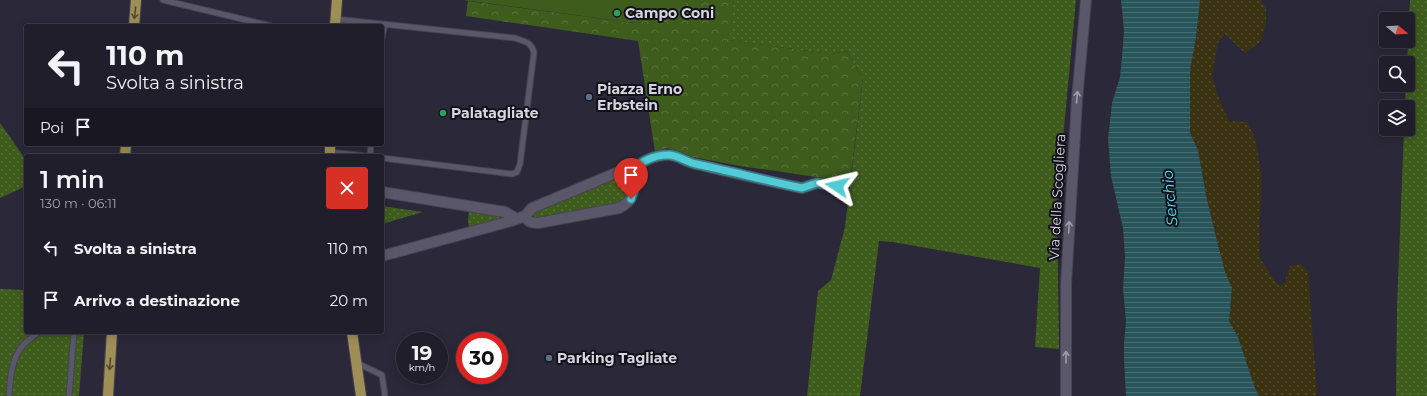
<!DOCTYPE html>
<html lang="it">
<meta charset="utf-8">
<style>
:root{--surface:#201e2b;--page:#282733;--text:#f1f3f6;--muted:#a2a2a9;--line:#3d3c47}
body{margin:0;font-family:Montserrat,sans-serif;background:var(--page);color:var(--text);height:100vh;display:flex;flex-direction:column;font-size:15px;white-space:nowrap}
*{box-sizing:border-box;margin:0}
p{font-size:13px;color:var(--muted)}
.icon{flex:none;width:22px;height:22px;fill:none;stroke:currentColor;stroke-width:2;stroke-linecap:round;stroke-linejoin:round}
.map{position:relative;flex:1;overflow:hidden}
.side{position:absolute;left:24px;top:154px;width:360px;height:180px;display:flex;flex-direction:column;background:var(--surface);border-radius:4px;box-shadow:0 2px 10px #0003,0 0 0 1px var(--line)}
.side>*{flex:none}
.banner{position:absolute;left:24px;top:24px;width:360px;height:122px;border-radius:4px;box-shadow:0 2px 10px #0003,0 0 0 1px var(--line);background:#201e2b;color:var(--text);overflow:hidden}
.needle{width:26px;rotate:108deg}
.buttons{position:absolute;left:1379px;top:12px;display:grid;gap:8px}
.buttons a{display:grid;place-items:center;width:36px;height:36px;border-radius:4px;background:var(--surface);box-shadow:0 2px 10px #0003,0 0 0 1px var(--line);font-size:20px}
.speed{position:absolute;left:396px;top:332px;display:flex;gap:8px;font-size:20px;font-weight:700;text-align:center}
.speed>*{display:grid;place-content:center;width:52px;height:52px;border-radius:50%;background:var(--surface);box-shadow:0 2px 10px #0003,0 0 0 1px var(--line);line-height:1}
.speed small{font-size:10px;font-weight:400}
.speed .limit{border:6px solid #d22;background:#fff;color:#111}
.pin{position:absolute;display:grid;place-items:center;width:34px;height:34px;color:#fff;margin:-41px -17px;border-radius:50% 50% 50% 0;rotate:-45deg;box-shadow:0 0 4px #0007}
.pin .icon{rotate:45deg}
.me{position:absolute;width:44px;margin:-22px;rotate:280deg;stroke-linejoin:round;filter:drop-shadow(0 0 3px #0008)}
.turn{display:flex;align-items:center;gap:14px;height:84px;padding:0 16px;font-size:18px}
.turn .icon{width:52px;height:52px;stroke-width:2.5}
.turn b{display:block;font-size:28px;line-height:34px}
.then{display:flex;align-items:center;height:38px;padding:0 16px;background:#0003;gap:8px;font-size:15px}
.round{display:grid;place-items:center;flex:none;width:42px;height:42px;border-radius:4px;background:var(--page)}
.summary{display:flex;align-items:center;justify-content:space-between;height:68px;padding:0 16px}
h1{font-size:24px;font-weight:600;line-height:30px}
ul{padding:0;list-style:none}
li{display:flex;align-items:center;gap:12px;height:52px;padding:0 16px}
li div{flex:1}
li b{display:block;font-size:15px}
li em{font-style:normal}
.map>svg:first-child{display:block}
.green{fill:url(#green-dots)}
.forest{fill:url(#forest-crowns)}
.sand{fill:url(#sand-dots)}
.pitch{fill:#3e5c1c}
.water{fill:url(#water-rules)}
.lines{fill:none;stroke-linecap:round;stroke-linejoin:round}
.lane-casing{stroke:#464452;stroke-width:7}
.street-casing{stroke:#464452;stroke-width:12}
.primary-casing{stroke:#464452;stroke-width:12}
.lane{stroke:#5a576a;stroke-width:5}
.street{stroke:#5a576a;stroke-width:10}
.primary{stroke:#9f8e56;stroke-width:10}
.oneway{stroke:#524a35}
.oneway2{stroke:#9f9cab}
.route-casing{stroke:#35848c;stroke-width:10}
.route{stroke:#52cbd7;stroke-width:7}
.leisure-dot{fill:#2e9e5b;stroke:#13121a;stroke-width:1.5}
.service-dot{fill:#5c6f8a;stroke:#13121a;stroke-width:1.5}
.labels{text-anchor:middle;stroke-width:4;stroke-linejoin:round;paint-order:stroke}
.poi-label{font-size:14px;font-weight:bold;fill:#d7d5e0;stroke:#13121a;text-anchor:start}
.street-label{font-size:14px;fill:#d7d5e0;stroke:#13121a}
.water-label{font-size:15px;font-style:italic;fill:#48e0f1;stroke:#13121a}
</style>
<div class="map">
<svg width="1427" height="396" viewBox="0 0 1427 396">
<defs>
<pattern id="green-dots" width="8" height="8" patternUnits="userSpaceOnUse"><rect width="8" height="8" fill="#3e5c1c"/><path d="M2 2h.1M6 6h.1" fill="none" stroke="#59723d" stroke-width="1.8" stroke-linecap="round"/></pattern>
<pattern id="forest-crowns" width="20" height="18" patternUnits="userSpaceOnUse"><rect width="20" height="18" fill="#3e5c1c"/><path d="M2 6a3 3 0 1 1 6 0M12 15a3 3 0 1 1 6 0" fill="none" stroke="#59723d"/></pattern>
<pattern id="sand-dots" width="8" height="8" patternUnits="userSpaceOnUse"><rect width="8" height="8" fill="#3a3211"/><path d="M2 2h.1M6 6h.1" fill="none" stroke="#564f33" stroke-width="1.8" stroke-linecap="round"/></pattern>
<pattern id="water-rules" width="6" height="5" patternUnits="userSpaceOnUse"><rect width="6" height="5" fill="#27555a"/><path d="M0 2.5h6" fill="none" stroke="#466d71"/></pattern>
</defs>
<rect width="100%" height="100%" fill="#2b2839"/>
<path class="green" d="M734 0H1076L1057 202 1059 349 1035 347 1040 268 893 242 879 241 860 396H807L818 291 831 280 845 227 863 79 847 51 830 54 728 40Z
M1410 0H1427V396H1396L1397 308 1404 129H1408V107H1405L1406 85H1408L1407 63Z
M0 123 26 160V186L0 198Z
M618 179 624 182 628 190 627 197 623 202 538 220 533 216 534 211 613 180Z
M382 206 423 212 382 224Z
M469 211 503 217 505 219 469 229 468 221Z
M0 289 26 290V332H84L79 396H0Z"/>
<path class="forest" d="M689 0H734L729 40 830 54 847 51 863 79 850 182 734 165 688 156 667 148 655 152 638 41 466 16 468 1 635 23 666 17Z"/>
<path class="sand" d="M1200 0H1260L1266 8V23L1260 42 1245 53 1225 34 1218 42 1212 76 1218 96 1229 121 1247 122 1256 139 1261 175V202L1259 230 1260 258 1276 283 1280 285 1284 284 1290 266 1301 264 1308 271 1317 396H1259L1255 389 1238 337 1229 321 1232 288 1225 272 1216 237 1206 195 1198 150 1190 133V70L1196 38Z"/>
<path class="pitch" d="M463 0H689L679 10 666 17 635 23Z"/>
<path class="water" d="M1121 0H1200L1196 38 1190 70V133L1198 150 1206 195 1216 237 1225 272 1232 288 1229 321 1238 337 1255 388 1259 396H1126L1124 360V343L1126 321 1123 289 1125 257 1123 228 1111 176 1108 139 1112 103 1120 77 1122 57 1124 31Z"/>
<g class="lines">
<g class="lane-casing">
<path id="lane" d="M163 0 271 26
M335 19 515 38C525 42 530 41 534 52L520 164 517 172 512 174 382 158
M382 38 385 24
M330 152 365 156
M370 156 371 144
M357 363 382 375 385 396
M9 396C10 382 11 365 18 352 22 344 32 337 39 332
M69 396 74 332"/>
</g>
<g class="street-casing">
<path id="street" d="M630 173C639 162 655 154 670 155 679 156 687 162 696 164 730 172 763 180 797 187L802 188 817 183 837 186
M382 192 505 212 517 219
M525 216 532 208 623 170 630 173
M382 256 511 221 525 216C528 222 531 223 538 223L619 208C634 201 637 187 630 173
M1066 396V284L1077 100 1086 0"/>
</g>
<g class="primary-casing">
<path id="primary" d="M134 26 136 0
M335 26 337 0
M330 144V156
M125 156 126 144
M352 332 361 396
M108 396 112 332"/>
</g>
<use href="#lane" class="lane"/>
<use href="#street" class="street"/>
<use href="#primary" class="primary"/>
</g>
<defs><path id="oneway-shaft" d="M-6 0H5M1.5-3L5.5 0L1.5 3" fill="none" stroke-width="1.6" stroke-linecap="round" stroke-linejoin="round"/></defs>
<g class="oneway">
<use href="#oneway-shaft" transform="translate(135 13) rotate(96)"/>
<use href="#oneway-shaft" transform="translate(110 364) rotate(94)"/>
</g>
<g class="oneway2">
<use href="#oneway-shaft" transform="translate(1077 97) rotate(-85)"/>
<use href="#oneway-shaft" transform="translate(1069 227) rotate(-87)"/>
<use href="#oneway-shaft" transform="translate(1066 357) rotate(-90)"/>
</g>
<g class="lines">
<g class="route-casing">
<path id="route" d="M631 199C634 189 635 182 630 173 639 162 655 154 670 155 679 156 687 162 696 164 730 171 763 180 797 187L802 188 817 183 837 186"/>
</g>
<use href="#route" class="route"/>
</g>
<g class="leisure-dot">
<circle cx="617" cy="13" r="4"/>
<circle cx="443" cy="113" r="4"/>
</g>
<g class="service-dot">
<circle cx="589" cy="97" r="4"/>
<circle cx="549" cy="358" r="4"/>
</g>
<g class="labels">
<g class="poi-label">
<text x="625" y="18">Campo Coni</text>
<text x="597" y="94">Piazza Erno<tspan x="597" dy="16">Erbstein</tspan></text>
<text x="451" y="118">Palatagliate</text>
<text x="557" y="363">Parking Tagliate</text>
</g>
<g class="street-label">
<text transform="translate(1057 197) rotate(-87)" y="5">Via della Scogliera</text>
</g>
<g class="water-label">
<text transform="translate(1170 198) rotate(-95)" y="5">Serchio</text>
</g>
</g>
</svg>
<div class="buttons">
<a><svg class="needle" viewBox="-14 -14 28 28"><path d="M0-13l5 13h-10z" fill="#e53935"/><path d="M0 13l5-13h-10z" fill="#a2a2a9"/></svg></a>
<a><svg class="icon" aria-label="search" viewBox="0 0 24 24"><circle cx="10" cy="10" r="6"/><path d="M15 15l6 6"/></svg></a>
<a><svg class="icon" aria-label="layers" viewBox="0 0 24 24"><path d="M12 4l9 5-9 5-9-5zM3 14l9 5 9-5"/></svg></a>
</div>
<div class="speed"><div>19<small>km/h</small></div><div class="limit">30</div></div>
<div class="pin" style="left:631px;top:199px;background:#d93025"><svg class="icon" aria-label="arrive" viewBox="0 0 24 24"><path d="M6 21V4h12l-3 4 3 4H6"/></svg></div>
<svg class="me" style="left:837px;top:186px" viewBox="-20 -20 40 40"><path d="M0-17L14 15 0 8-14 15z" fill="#52cbd7" stroke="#fff" stroke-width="4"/></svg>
<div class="banner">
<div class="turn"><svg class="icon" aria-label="left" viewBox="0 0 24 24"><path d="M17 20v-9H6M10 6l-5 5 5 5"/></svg><div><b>110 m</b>Svolta a sinistra</div></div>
<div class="then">Poi<svg class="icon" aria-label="arrive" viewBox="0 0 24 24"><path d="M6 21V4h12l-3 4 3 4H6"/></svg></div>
</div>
<section class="side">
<div class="summary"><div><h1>1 min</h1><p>130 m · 06:11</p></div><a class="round" style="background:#d93025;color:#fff"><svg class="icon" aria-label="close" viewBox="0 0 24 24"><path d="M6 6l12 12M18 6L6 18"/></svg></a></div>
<ul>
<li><svg class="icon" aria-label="left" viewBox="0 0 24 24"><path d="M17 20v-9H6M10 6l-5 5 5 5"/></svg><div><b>Svolta a sinistra</b></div><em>110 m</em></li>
<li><svg class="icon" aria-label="arrive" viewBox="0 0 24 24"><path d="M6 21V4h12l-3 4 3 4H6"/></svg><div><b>Arrivo a destinazione</b></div><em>20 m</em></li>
</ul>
</section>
</div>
